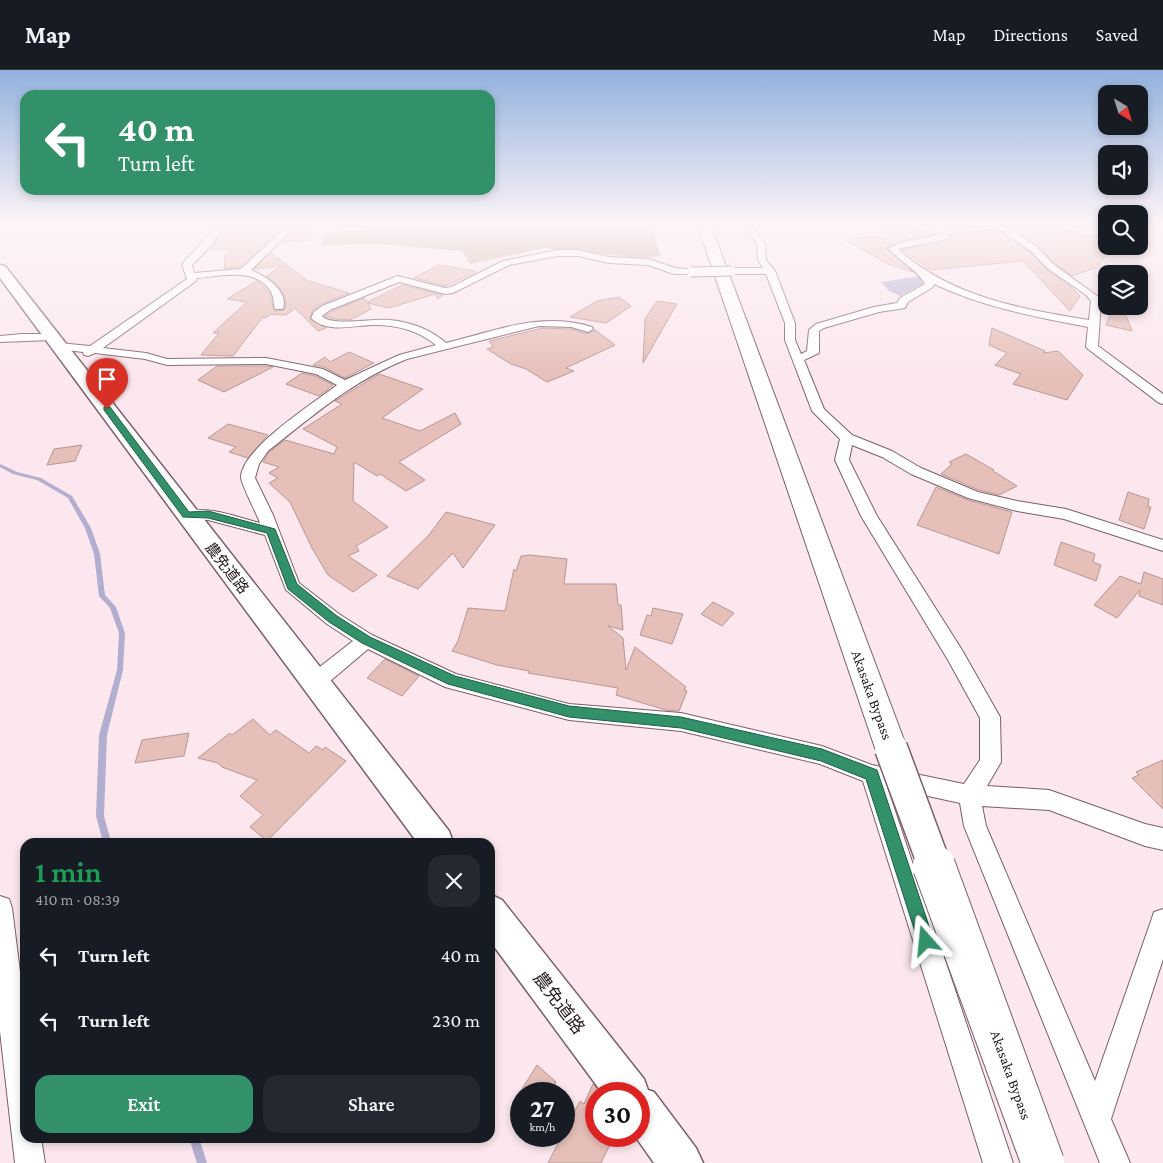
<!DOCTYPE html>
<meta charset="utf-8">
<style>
:root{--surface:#171b24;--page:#242831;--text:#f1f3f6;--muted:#9ea1a6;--line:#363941;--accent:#329169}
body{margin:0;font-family:"Crimson Pro","Noto Sans JP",serif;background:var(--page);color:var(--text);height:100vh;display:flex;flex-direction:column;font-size:19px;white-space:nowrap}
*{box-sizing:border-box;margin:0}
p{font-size:16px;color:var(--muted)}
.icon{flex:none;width:28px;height:28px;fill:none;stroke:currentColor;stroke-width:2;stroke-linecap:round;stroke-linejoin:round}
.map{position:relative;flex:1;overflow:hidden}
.side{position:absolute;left:20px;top:768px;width:475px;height:305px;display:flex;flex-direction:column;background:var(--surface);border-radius:15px;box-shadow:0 2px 8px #0003}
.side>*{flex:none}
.top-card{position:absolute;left:20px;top:20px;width:475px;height:105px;border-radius:15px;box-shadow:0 2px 8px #0003;background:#329169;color:#fff;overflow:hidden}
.needle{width:32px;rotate:142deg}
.fabs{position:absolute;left:1098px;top:15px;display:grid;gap:10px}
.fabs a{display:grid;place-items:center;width:50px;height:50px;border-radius:10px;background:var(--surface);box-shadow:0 2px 8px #0003;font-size:25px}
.speed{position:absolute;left:510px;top:1012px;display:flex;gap:10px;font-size:25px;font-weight:700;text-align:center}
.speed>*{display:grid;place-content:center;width:65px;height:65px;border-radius:50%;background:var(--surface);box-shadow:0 2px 8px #0003;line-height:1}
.speed small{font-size:12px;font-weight:400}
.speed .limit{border:8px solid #d22;background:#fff;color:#111}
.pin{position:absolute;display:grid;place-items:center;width:42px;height:42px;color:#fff;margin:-51px -21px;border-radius:50% 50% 50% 0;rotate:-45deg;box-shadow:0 0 5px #0007}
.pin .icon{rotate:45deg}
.me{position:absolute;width:55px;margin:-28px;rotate:342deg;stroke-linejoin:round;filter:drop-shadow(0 0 4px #0008)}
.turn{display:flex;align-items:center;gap:18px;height:105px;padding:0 15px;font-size:22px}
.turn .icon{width:65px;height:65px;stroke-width:2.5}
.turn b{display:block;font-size:35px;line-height:42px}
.round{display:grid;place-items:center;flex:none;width:52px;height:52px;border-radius:15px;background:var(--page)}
.overview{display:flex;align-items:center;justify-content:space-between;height:85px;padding:0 15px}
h1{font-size:30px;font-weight:600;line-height:38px;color:#1e9e55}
.primary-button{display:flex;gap:10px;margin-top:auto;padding:10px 15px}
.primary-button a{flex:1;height:58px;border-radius:15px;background:var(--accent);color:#fff;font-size:20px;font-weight:600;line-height:58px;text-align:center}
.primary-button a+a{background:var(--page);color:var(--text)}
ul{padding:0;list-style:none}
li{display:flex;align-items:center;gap:15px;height:65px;padding:0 15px}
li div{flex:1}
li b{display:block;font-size:19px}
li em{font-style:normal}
header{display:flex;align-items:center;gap:30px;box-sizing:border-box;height:70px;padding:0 25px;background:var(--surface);border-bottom:1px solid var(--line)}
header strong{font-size:24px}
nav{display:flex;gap:28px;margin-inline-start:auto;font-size:18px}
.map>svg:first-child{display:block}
.forest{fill:#c3a78f}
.water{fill:#b2aecf}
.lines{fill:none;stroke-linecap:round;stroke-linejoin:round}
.stream{fill:#b2aecf;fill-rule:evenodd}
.building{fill:#e6bfb8;stroke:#b69792}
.street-casing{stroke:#7b5f69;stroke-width:2}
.secondary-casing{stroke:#7b5f69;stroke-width:3}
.highway-casing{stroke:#7b5f69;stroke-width:2}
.street{fill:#fff;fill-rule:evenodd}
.secondary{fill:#fff;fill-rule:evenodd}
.highway{fill:#fff;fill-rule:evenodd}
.street-bridge-casing{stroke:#7b5f69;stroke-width:11;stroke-linecap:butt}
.highway-bridge-far1-casing{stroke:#7b5f69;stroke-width:35;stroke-linecap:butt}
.highway-bridge-casing{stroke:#7b5f69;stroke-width:44;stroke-linecap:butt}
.street-bridge{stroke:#fff;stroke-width:9}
.highway-bridge-far1{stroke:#fff;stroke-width:32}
.highway-bridge{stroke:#fff;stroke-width:42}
.route{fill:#329169;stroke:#205e44}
.labels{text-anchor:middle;stroke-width:4.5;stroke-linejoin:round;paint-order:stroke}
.street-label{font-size:15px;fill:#251a1e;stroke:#fff}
.near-street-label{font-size:18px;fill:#251a1e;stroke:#fff}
</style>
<header>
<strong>Map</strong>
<nav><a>Map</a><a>Directions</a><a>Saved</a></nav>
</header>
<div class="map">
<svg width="1163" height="1093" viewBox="0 0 1163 1093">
<rect width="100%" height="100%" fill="#fbe7ed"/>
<path class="forest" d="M374 156H652L660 186 641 188 545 178 470 194 462 181 378 174 321 175 327 162 370 160Z"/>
<path class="water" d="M920 206 923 214 900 226 889 221 881 212Z"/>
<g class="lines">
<path class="stream" d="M0 394 17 402 41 408 72 426 91 458 100 484 105 525 116 537 125 563 123 600 107 665 104 746 111 772H103L96 746 99 665 117 600 119 563 110 538 99 526 94 484 85 458 68 428 37 410 13 404 0 397Z
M189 1068H199L207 1093H197Z"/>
</g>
<path class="building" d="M246 156 282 158 266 173 260 174 263 176 240 197 224 199 225 185 232 180 211 179 221 165Z
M887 156 940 163 906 169 886 178 913 202 888 194 846 170 875 166 884 170Z
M1010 156H1047L1081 166 1106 169V185L1098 197 1072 206 1054 193 1039 176Z
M296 159H309L310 170 282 172Z
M998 160 1031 183 1046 199 1071 217 1080 226 1070 241 1023 191 931 200 902 180 946 171 952 165 960 166 958 164Z
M271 183 305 209H303L349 223 321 234 312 241 310 249 326 258 318 261 295 238 286 245 271 244 265 248H262L233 286 201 285 219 263H213L247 232 227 229 257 211 264 217 270 225 274 241 284 240 286 233 284 225 276 214 266 206 282 196 254 199Z
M439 195 470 200 476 202 445 216 414 208Z
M402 215 443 225 438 229 435 224 389 238 368 233 371 239 350 250 335 249 325 246 331 242 364 228 368 232Z
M619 227 631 236 606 253 570 247 597 231Z
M657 231 677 234 643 293 645 249Z
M1112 240 1125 243 1132 261 1106 255Z
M543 258 571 259 587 264 595 260 615 275 566 298 574 301 547 312 526 299 511 294 487 279 493 277 489 271Z
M992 258 1045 281 1043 283 1058 281 1083 305 1067 330 1013 314 1021 304 995 295 1007 283 989 275Z
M349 282 374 293 345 308 324 297 313 295 325 287 330 292Z
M217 296H266L273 297 224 322 198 310Z
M302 303 315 306 333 315 319 326 286 314Z
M379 304 423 319 382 348 420 361 455 343 461 354 399 392 425 410 406 421 380 404 377 406 354 392 353 431 388 457 356 476 359 481 348 486 377 505 353 522 328 505 312 478 290 432 269 413 278 408 269 403 279 397 263 392 269 382 285 370 334 384 337 377 303 359 342 334 335 331Z
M228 354 268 365 248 388 229 382 236 377 208 368Z
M82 375 75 391 47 395 54 379Z
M966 384 994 400 993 401 1017 416 999 425 979 420 941 404 952 394 949 392Z
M936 417 968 430 1012 442 999 484 917 455Z
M1128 422 1149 429 1148 437H1151L1144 459 1119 450Z
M446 442 495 455 463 498 453 483 418 519 387 506 429 465Z
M1061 472 1095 484 1093 492 1101 495 1096 511 1054 495Z
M530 485 567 489 564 514H616L618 535H621L623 560 608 556 623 568 626 600 635 577 686 617 684 620 687 621 679 641 666 640 616 625 618 618 528 603 529 601 497 595 452 581 458 571 468 538 505 541 514 499 516 501 521 486Z
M1144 502 1163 509V535L1139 526 1140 520 1117 548 1094 535 1120 506 1141 514Z
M713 532 734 543 722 556 701 544Z
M653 538 683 544 672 574 640 565 647 545 651 546Z
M385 589 419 606 402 626 367 608Z
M253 649 270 665 276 660 309 683 316 676 323 680 325 677 346 691 267 771 250 757 263 745 240 726 257 710 222 697 218 693 198 688 230 663 232 665Z
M189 663 184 686 135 693 142 670Z
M1163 690V739L1132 708 1139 705 1136 702Z
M537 995 556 1012 549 1024H519Z
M593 1014 596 1018V1066H614L601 1093H548L562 1066H564V1062L580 1031 584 1034Z"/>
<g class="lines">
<g class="street-casing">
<path id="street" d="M217 156H226L207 180 192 195 194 203 241 199 287 156H296L251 200C266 206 289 221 283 239H275C273 234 274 229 272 224 258 196 222 206 197 208L196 211 103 278 146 283 167 289 266 288 323 299 345 310 399 285 436 275C418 260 394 254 371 255 352 256 326 263 311 248L314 242 322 236 395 207 398 206 445 218 451 217 503 191 557 180H578L609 187 649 189 675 198 694 200V204H674L648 195 609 193 578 186H557L509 195 453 223 445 224 399 212 330 240 322 246C332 257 373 248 390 250 410 252 430 259 446 273 495 261 541 241 592 257L593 259 588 262 571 257 539 256 407 289C352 311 314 345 268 381L259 394 255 408 273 445 299 513 339 544 372 565 456 604 569 634 681 643 822 676 872 695 964 714 980 690V648L948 590 861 446 835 390 840 369 812 341 785 270V253L766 204H732L727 201 732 198H763L758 190 757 174 744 156H752L765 174 766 190 775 201 795 253V270L801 284 807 281 809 260 816 254 874 237 897 233 900 228 925 214C921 203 897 189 888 178L906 171 940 165 949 159 1006 156 1038 178 1053 194 1100 228 1101 230 1098 276 1163 324V334L1159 333 1088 279 1086 277 1088 257C1035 247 983 237 934 214L933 217 908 232 905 238 879 242 824 258 819 261V283L804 290 824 339 852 365 892 381 921 398 978 422 1017 431 1066 439 1163 470V481L1064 449 1017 441 968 428 911 404 882 387 852 375 849 390 877 446 962 580 1000 647 1001 692 987 716 1049 720 1145 754 1163 758V780L1145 776 1049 740 982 736 986 756 1095 1011 1151 851 1154 842 1163 839V889L1111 1049 1130 1093H1100L964 756 960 733 887 717 1013 1093H983L863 711 820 694 681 661 569 650 445 617 368 579 322 618 315 620 308 618 305 612 308 606 353 571 327 554 286 520 265 465 208 450 182 448 179 445 182 442C207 435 236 447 260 453 257 444 241 414 241 407 242 378 314 333 337 315L316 304 266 294 167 295 145 289 95 283 88 286 84 285 83 282 59 279 53 276 59 273 90 276 187 209 182 194ZM998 158 1032 182 1047 198 1086 225 1091 231 1089 250C1021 239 951 227 898 179L946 169 951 163Z
M1057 156H1071L1106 162V167L1081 164Z
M1154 156 1153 158 1139 161V157Z
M22 264H52L57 267 52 270 0 272V266Z
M0 826 9 829 12 838 25 942V1068H41L45 1093H15L0 961Z"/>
</g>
<g class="secondary-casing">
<path id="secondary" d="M0 195 5 196 449 761 453 772H417L0 208Z
M490 824 502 830 644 1009 648 1020 654 1022 696 1078 703 1093H654L635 1066H639V1024H603L490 871Z"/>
</g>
<g class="highway-casing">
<path id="highway" d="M698 156H711L907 678 902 688 891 692 880 688 875 678Z"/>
</g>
<use href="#street" class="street"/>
<use href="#secondary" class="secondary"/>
<use href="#highway" class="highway"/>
<g class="street-bridge-casing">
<path id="street-bridge" d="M691 202 732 201"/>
</g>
<g class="highway-bridge-far1-casing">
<path id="highway-bridge-far1" d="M891 678 935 797"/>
</g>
<g class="highway-bridge-casing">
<path id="highway-bridge" d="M934 796 1043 1093"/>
</g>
<use href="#street-bridge" class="street-bridge"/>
<use href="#highway-bridge-far1" class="highway-bridge-far1"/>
<use href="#highway-bridge" class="highway-bridge"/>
</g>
<linearGradient id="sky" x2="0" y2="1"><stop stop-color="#92b2de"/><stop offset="0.5" stop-color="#fdf4f7"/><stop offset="1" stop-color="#fdf4f7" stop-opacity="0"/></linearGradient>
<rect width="1163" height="309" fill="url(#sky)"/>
<path class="route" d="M104 337H110L189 442 208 441 275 459 297 514 337 546 370 567 455 606 569 636 681 647 822 679 877 700 934 871 932 877 926 879 920 877 918 871 866 709 821 691 681 658 569 647 448 614 362 573 329 552 288 519 267 463 208 448 183 447 104 340Z"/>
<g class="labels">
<g class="street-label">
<text transform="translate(227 498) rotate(52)" y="5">農免道路</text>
<text transform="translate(872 625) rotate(70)" y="5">Akasaka Bypass</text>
<text transform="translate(1011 1005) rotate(70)" y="5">Akasaka Bypass</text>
</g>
<g class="near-street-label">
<text transform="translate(559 933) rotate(53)" y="6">農免道路</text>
</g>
</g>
</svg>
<div class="fabs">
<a><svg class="needle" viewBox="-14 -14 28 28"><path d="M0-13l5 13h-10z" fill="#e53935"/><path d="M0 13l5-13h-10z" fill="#9ea1a6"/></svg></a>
<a><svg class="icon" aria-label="sound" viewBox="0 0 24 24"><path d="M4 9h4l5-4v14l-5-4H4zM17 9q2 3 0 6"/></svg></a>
<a><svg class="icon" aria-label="search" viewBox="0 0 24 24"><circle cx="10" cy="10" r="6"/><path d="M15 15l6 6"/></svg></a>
<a><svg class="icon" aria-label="layers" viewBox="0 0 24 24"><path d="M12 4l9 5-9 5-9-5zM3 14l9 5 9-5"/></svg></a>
</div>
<div class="speed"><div>27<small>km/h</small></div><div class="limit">30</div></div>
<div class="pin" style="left:107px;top:339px;background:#d93025"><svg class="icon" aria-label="arrive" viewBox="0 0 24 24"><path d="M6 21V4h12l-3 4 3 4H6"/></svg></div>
<svg class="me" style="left:926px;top:871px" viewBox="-20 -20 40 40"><path d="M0-17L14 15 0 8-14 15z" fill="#329169" stroke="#fff" stroke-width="4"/></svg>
<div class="top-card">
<div class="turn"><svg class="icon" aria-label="left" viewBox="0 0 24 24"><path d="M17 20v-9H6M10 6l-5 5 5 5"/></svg><div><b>40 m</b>Turn left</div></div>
</div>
<section class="side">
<div class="overview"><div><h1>1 min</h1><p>410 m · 08:39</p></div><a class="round"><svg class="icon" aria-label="close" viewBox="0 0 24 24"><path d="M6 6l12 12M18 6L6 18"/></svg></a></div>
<ul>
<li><svg class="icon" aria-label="left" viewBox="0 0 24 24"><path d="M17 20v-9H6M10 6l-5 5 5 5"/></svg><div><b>Turn left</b></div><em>40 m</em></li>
<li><svg class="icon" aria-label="left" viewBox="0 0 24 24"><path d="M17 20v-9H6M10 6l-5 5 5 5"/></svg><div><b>Turn left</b></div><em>230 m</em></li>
</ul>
<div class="primary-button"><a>Exit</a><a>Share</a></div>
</section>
</div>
